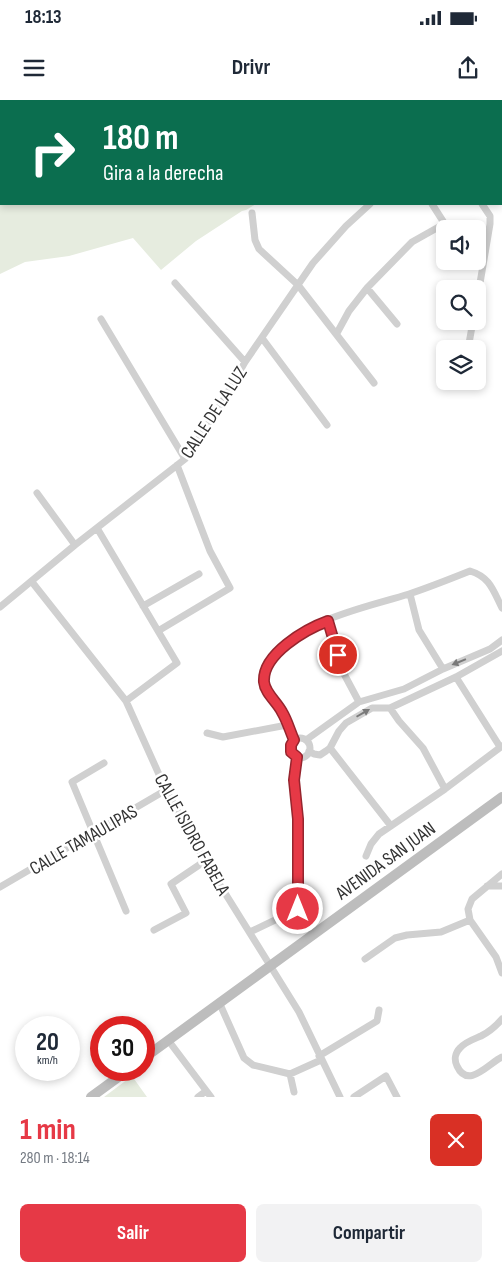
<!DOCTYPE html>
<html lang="es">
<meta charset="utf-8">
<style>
:root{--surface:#fff;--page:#f2f2f3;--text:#1f2937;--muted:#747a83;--accent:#e63946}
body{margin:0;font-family:"Sofia Sans Condensed",sans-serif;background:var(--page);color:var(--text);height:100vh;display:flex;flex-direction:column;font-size:19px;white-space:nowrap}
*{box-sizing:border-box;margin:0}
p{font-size:16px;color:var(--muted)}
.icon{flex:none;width:28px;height:28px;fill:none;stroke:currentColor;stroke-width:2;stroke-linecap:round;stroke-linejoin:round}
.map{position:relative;height:997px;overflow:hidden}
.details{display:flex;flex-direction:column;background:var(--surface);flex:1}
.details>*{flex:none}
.top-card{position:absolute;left:0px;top:0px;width:502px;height:105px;box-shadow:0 2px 8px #0003;background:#0b6e4f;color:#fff;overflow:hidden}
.controls{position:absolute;left:436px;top:120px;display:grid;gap:10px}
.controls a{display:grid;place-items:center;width:50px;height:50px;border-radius:8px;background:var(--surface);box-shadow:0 2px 8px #0003;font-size:25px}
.speed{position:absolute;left:15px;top:916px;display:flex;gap:10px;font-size:25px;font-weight:700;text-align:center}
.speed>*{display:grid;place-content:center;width:65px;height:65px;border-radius:50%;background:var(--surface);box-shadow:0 2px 8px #0003;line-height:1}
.speed small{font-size:12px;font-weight:400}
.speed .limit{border:8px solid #d22;background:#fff;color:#111}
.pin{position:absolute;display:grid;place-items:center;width:42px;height:42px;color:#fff;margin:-21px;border:2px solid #fff;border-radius:50%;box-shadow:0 1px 5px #0007}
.me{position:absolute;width:55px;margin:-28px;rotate:0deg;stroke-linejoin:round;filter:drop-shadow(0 0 4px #0008)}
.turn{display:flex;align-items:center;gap:18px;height:105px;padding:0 20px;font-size:22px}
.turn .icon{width:65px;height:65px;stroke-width:2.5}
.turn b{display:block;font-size:35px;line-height:42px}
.round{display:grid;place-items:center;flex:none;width:52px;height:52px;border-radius:8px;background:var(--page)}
.overview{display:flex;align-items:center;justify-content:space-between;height:85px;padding:0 20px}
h1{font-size:30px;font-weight:700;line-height:38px;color:var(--accent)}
.cta{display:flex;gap:10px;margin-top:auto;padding:10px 20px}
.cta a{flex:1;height:58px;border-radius:8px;background:var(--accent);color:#fff;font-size:20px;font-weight:700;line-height:58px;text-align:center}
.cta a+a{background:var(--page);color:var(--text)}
.status{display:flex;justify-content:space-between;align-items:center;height:35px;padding:0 25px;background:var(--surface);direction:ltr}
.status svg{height:14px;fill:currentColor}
header{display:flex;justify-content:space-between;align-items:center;height:65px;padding:0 20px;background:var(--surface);font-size:22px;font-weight:700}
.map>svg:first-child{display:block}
.green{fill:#e6ecdf}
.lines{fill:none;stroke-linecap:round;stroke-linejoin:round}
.stream{stroke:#cfe2ee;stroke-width:2.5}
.canal{stroke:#cfe2ee;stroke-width:9}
.street{stroke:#d0d0d0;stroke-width:7}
.secondary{stroke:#bdbdbd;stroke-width:10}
.oneway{fill:#7a7a7a}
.route-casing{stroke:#96252e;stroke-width:12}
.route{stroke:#e63946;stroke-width:9}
.labels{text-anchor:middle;stroke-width:5;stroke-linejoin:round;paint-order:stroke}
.street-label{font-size:19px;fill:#333;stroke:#fff}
</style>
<div class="status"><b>18:13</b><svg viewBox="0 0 49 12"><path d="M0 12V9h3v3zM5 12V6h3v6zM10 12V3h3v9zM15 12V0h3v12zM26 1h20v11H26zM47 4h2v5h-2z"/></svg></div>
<header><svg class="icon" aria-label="menu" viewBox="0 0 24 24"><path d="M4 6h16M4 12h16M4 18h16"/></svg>Drivr<svg class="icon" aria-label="share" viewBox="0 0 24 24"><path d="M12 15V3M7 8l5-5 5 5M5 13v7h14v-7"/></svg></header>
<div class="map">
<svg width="502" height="997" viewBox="0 0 502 997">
<rect width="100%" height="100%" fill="#fff"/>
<path class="green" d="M199 0H389L197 1Z
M0 36H1V104H256L246 110 242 111 196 141 161 170 133 138 69 156 25 162 0 174Z
M132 976 147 997H104Z"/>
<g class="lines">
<path class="stream" d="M320 1 321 0"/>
<path class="canal" d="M248 1 249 0
M0 79H1"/>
<path class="street" d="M61 0 72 1
M80 0V1
M145 1 147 0
M501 20 502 19
M501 31 502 32
M432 104 448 129
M252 113 255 140 259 149 298 185 374 283
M175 183 245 262
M367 188 397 224
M478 195 490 124V116L482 104
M101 219 185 359
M337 233 349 211 367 188 412 142 444 124
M262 238 327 325
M468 249 473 221
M37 393 75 445
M97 428 177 563 126 601
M32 482 126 601 166 690 205 761 299 912 340 997
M410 494 419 530 443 569
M143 506 199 474
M0 507 75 445 185 359 217 311 245 262 313 163 346 126 370 104
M327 521 343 572 359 602
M158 531 230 488 210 451 177 365
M456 577 500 647
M390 608 399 621 423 648 445 689
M207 633 223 637 287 625
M290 648a10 10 0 1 1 20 0a10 10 0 1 1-20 0Z
M294 640C290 631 287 621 282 612 277 602 266 593 264 583 264 578 266 572 268 568 289 521 365 508 409 494 430 487 450 479 470 471 490 477 493 490 502 508
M306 640 359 602 404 589 443 569 490 549 502 540
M330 648 391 726
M309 651 314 654 320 655 326 651 330 648 339 631 346 623 372 608H390L456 577 502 551
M297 657 294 680 298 719V809L313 834
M104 663 72 682 126 811
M366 756 371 744 379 734 445 689 502 646
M502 774 472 799 468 809 470 820 496 857 502 873
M487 786H502
M0 787 166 690
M154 830 186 813 171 784 205 761
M250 832 298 809
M365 859 395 838 407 835 441 832 470 820
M219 902 244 958 253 965 290 974 321 960
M502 919C496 926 489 932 481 936 474 939 465 942 460 948 455 953 454 960 457 966 468 990 489 963 502 957
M168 940 211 997
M319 956 377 921 379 910
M290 974 294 992
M198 997 206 991
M354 997 386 976 397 997"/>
<path class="secondary" d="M144 958 502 697
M91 997 128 970"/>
</g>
<defs><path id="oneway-solid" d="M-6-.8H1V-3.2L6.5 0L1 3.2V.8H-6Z" transform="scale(1.25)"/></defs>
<g class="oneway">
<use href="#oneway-solid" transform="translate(459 562) rotate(158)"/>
<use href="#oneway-solid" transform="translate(363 613) rotate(-30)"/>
</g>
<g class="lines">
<g class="route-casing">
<path id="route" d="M298 809V719L294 680 297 657 291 652V645L294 640C290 631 287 620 282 612 277 602 265 593 264 582 262 554 306 529 328 521L338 555"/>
</g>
<use href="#route" class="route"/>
</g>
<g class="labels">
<g class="street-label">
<text transform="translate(213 312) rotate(-57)" y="7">CALLE DE LA LUZ</text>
<text transform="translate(193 734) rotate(61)" y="7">CALLE ISIDRO FABELA</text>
<text transform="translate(83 739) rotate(-30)" y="7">CALLE TAMAULIPAS</text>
<text transform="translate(385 760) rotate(-36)" y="7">AVENIDA SAN JUAN</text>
</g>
</g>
</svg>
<div class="controls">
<a><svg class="icon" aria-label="sound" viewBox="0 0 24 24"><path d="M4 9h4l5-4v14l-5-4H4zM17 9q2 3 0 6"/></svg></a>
<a><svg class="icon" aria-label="search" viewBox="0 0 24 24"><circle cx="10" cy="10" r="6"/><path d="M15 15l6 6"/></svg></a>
<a><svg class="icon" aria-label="layers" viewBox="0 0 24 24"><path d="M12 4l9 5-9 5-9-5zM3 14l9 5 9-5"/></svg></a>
</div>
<div class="speed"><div>20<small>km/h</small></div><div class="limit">30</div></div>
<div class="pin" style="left:338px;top:555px;background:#d93025"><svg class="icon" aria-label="arrive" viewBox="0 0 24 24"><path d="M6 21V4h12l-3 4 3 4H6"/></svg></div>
<svg class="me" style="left:298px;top:809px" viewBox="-20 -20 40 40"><circle r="17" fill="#e63946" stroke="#fff" stroke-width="3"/><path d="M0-11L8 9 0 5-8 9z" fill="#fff"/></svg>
<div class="top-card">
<div class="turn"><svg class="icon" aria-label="right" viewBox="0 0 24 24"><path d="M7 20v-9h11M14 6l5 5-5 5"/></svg><div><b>180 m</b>Gira a la derecha</div></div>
</div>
</div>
<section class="details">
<div class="overview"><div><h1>1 min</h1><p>280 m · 18:14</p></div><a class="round" style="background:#d93025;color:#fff"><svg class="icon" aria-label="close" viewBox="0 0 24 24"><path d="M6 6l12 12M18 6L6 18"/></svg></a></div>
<div class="cta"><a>Salir</a><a>Compartir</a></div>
</section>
